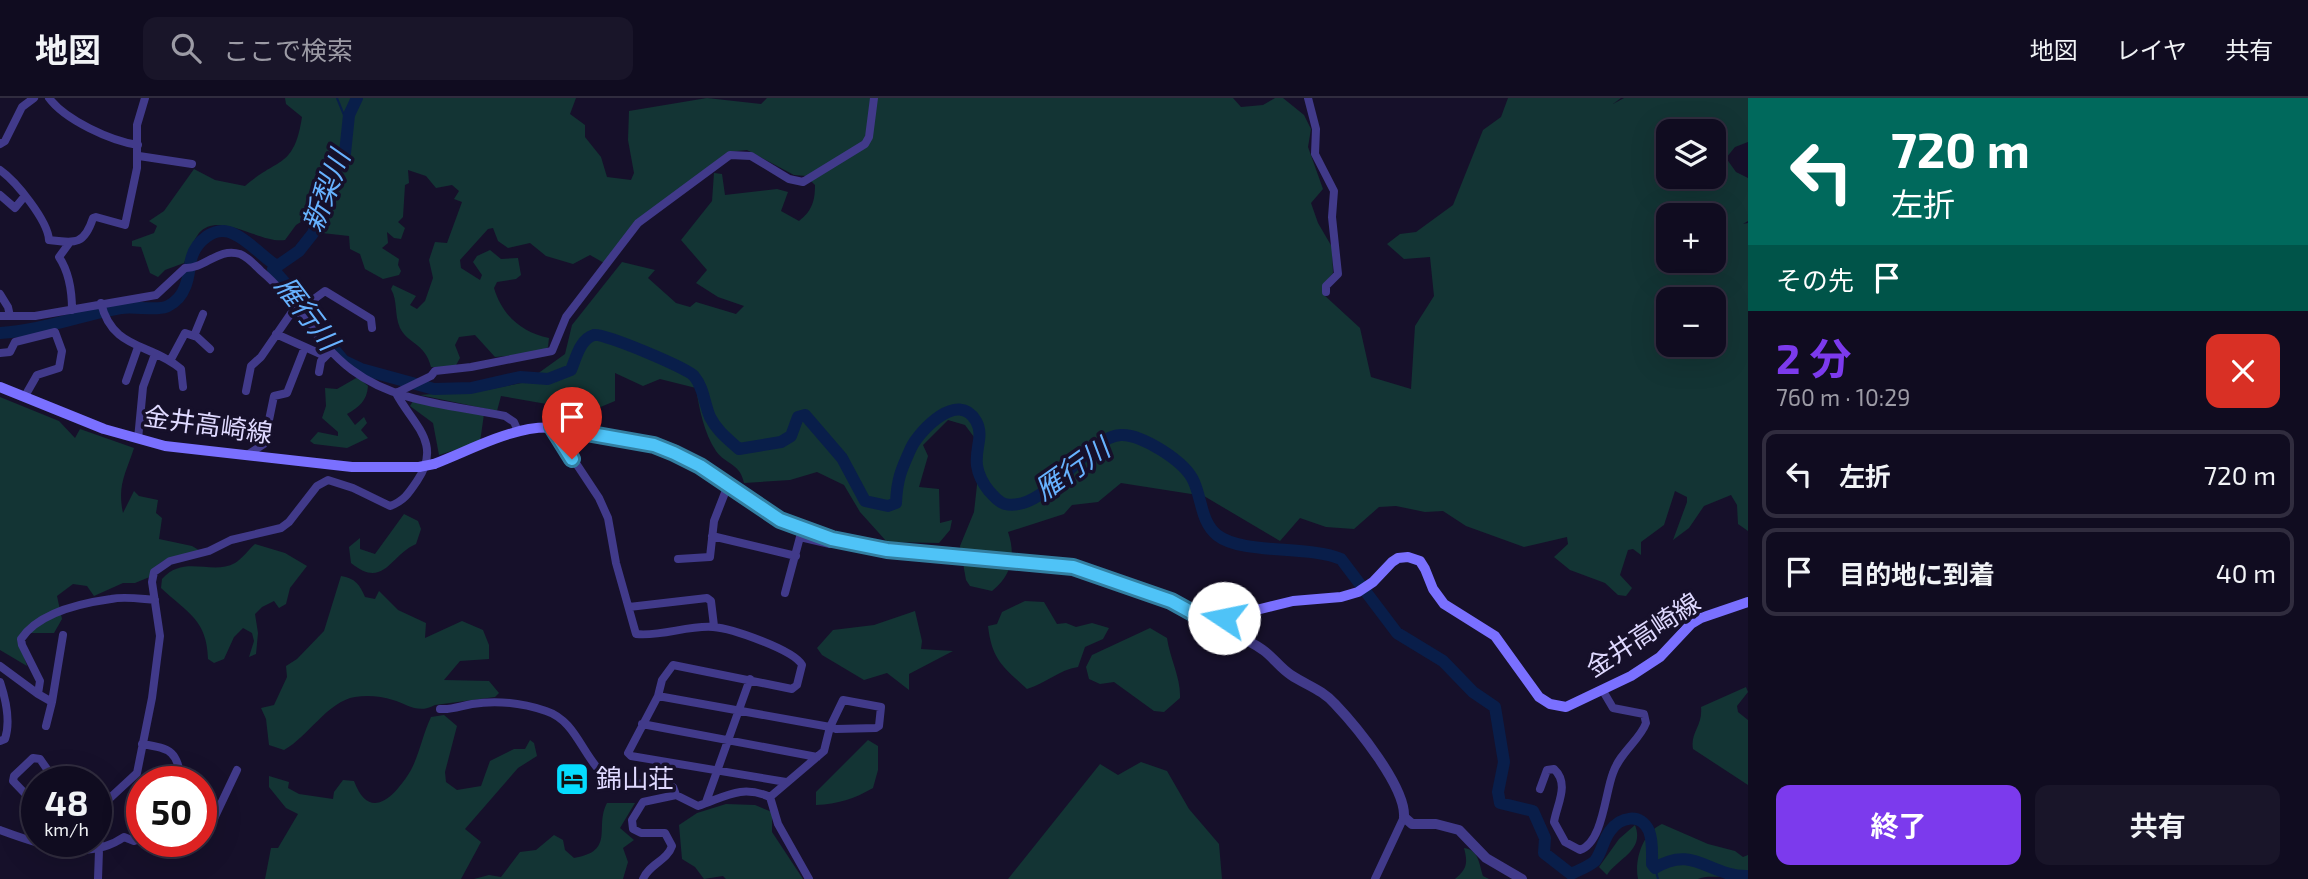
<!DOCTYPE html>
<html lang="ja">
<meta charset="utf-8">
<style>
:root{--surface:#100c20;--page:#191529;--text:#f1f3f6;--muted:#9c9ba5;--line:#302c3e;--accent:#7c3aed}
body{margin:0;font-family:"Exo 2","Noto Sans JP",sans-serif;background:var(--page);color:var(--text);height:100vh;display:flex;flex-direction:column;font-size:26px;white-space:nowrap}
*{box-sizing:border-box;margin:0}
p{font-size:23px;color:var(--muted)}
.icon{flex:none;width:38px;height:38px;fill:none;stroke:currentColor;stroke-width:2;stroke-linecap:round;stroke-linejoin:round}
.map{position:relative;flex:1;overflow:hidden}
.panel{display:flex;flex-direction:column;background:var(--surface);width:560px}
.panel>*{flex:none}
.banner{background:#00695c;color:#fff;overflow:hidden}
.buttons{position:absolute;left:1656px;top:21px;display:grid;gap:14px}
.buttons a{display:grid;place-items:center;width:70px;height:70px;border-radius:14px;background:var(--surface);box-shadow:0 7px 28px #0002,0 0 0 2px var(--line);font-size:35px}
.speed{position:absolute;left:21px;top:668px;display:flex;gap:14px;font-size:35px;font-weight:700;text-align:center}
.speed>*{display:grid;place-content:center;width:91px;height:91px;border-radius:50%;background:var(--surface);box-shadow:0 7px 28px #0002,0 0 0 2px var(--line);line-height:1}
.speed small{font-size:18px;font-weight:400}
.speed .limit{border:10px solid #d22;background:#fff;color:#111}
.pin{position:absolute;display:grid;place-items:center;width:60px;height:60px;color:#fff;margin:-72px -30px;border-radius:50% 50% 50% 0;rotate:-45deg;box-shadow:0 0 7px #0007}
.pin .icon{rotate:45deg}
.me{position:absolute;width:77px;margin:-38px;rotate:281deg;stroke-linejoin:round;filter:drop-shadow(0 0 5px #0008)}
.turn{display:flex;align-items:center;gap:24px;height:147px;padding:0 28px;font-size:32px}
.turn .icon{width:91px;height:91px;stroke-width:2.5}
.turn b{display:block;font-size:49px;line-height:60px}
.then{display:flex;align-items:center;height:66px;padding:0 28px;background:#0003;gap:14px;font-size:26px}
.round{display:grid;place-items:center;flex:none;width:74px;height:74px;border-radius:14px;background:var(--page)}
.summary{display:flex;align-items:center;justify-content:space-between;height:119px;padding:0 28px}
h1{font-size:42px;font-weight:700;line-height:52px;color:var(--accent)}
.button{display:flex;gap:14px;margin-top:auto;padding:14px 28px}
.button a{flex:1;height:80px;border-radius:14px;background:var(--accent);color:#fff;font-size:28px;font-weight:700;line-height:80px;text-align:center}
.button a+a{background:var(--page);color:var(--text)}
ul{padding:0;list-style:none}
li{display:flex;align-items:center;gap:21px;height:88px;margin:0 14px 10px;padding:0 14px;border:4px solid var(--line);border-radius:14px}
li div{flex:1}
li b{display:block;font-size:26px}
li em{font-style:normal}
header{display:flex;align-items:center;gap:42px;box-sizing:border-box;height:98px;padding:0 35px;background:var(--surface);border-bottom:2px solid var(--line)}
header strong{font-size:33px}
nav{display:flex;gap:38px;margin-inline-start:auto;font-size:24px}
.search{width:490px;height:63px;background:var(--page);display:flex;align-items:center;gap:18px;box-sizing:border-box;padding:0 24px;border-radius:14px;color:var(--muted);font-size:26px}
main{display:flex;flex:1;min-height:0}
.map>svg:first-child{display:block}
.green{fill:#133434;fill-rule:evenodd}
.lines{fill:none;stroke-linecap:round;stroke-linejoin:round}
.stream{stroke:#091e4a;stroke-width:2}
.river{stroke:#091e4a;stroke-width:12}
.minor{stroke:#413a8a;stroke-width:8}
.tertiary{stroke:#413a8a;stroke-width:10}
.secondary{stroke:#7a70ff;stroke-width:10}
.secondary-bridge{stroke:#7a70ff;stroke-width:10}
.route-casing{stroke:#337fa1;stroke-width:18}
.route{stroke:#4fc3f7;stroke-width:12}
.labels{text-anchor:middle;stroke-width:7;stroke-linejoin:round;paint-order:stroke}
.street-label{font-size:26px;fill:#dfd9ff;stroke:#16102a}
.poi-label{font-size:26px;fill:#dfd9ff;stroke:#16102a;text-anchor:start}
.water-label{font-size:28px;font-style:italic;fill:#67b2ff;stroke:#16102a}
</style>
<header>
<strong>地図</strong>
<div class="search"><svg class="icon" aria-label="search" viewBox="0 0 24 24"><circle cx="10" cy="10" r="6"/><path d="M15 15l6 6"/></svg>ここで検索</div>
<nav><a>地図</a><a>レイヤ</a><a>共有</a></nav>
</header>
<main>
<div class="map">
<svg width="1748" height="781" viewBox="0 0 1748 781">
<rect width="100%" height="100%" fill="#16102a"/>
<path class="green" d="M285 0H576L570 16 585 27V39L601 59 607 79 631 82 634 75 628 42 629 13 707 0 761 6 767 0H1233L1241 9 1263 7 1275 0H1283L1304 17 1311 31 1308 49 1323 91 1311 105 1318 125 1332 149 1333 175 1323 187V196L1360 230 1371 279 1411 291 1415 228 1434 198 1430 159 1404 161 1387 146 1400 136 1416 134 1453 107 1483 32 1501 19 1508 0H1621L1613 6 1624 0H1748V44L1735 49 1726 60 1736 74 1748 80V123L1743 126 1748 125V433L1738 426 1737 407 1731 397 1704 408 1689 430 1673 442 1687 404V399L1675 393 1664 427 1641 444V457L1633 451 1628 452 1620 477 1632 490 1626 498 1618 497 1605 485 1570 472 1554 459 1568 446 1567 439 1524 449 1466 428 1443 413 1425 414 1396 408 1379 409 1354 431 1326 429 1300 420 1280 443 1204 398 1121 385 1098 404 1072 407 1064 416 1008 434C1016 458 1012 477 992 493L970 488 966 482 960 448 974 414 977 387 974 339 965 327 948 322 923 347 928 358 919 389 939 391 940 425 952 422 950 432 939 445 887 444 860 414 844 387 817 374 790 382 744 385C740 365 726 367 716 353 704 335 699 310 696 290L660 281 643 288 615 275V303L586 315 574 313 572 325 561 322 558 308 501 298 497 313 420 297 487 292 526 284 565 256 572 227 622 164 655 172 648 180 676 205 690 209 696 204 736 216 744 208 718 199 696 185 707 172 681 142 712 103 714 75 722 76 725 97 777 91 788 94 781 113 799 123C812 113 815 103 815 87L806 78 794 77 747 52 728 54 635 124 604 165 590 157 573 166 546 158 530 145 508 150 498 143 493 130 488 131 460 162 461 170 480 182 482 177 473 164 477 158 490 152 501 161 518 160 521 177 516 181 497 184 494 190C502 217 521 234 549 240L548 249 539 255 495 259 475 237 459 239 455 247 460 260 455 269H431C425 245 408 246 400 230 394 216 398 203 391 191L393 187 416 198 410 207 417 211 425 203 433 180 429 162 435 144 447 145 462 104 454 101 459 93 452 87 436 90 426 78 408 72 409 85 405 87 403 119 398 124 405 130 401 141 394 140 387 134 388 145 382 150 399 161 398 167 401 173 399 177 383 181 365 171 360 156 350 151 349 138 322 135 310 123 304 122 296 127 285 142C260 146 219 112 199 135 193 143 188 156 184 165L165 172 158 179 150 175 141 149 132 148V143L154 135 157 128 149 123 164 113 194 71 215 82 245 88C278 59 294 71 302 19L286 6ZM1668 33H1713V79H1668ZM1668 117H1713V137L1715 136 1713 163 1668 161 1659 165 1668 158ZM1668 201H1713V247H1668Z
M358 279 368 288C367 303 359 309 347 316L355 327 364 319 367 325 361 332 368 340 347 350 314 346 310 343 318 334 338 338V334L322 320 326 308 325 290 337 291Z
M0 299 59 323 75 340 80 331 134 350C126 375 117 387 123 415L134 393 139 398 158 402 156 415 162 420 159 441 192 448 202 454C184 458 156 457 152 478L135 485H123L94 498 87 488 73 486 57 498 62 521 54 535H27L22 552 27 568 0 552Z
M413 303 484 316 480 344 439 357 433 325 410 308Z
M404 416 418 423 421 431 416 446C390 457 384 492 351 465L349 449 360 440V451L375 456Z
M255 446 285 455 307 468 290 490 286 506 279 510 274 503 262 509 255 516 258 535 256 556 249 559 254 543 252 535 243 530 234 539 224 561 214 565 208 561C207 522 188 515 161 490L162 481C184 456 212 478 235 465 242 461 249 451 255 446Z
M341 478C355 480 360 487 365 499L375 501 379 493 398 512 426 525 425 540 462 523 483 532 489 547V561L460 563 444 582 489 583 499 595 495 599 435 607C418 616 409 607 393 602 381 598 367 597 355 599 328 603 308 639 284 652L269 647 266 621 261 610 274 607 287 579 286 568 297 561 324 533Z
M1025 503 1044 504 1057 526 1066 525 1076 529 1092 525 1109 530 1103 541 1085 549 1078 569C1059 572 1046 585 1027 591 1003 569 992 562 988 528L997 526 1002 514Z
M915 513 922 543 921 551 953 553 909 576V592L887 575 864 582 822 557 817 550 833 532 874 527Z
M1150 530 1167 540C1170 561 1181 580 1180 600L1164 614 1154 613 1114 584 1100 586 1089 581 1086 569 1092 557Z
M1746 589 1748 594 1737 608 1738 614 1748 622V687L1693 651C1690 634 1703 628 1701 609Z
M444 617 457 628 445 674 446 684 457 692 481 688 490 663 514 651H525L530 642 534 645 537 658 518 670 465 731 481 744 461 781H265L271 750H278L298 716 286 710 269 689V678L289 684 288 690 299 696 333 701 334 694 343 682 354 683C370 726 396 697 411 672 419 657 423 636 431 619Z
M868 642 878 648V672L873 690C854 701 838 706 816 707V694Z
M1141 664 1167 673 1189 711 1219 746 1222 781H1008L1100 666 1118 677Z
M607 705H635L620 730 634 742 623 750 628 764 623 781H474L489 777 501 779 520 754 536 752 554 737 563 742 565 752 574 760C616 753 594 729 607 705Z
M726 706 755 707 772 714V734L803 781H726L723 778 704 781 695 769 682 761 679 727 697 715Z
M1662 726 1708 746 1735 753 1743 759 1748 757V781C1735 781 1708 776 1698 781H1638C1634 762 1643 734 1662 726Z
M1635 727C1645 753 1618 760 1607 777L1599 769 1619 741Z
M1464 750C1479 752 1479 766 1483 778L1489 781H1455C1467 771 1468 765 1464 750Z"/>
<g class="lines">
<path class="stream" d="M337 0 348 27
M1655 770 1658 781"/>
<path class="river" d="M273 171 299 153 314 134 315 108 345 55 349 17 357 0
M0 235C41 233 80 217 121 210 134 208 160 213 168 208 176 204 182 197 185 189 189 180 189 171 191 162 195 144 215 126 234 136 250 143 262 159 277 168L273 171 298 200 318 232 344 263 361 271 434 291 471 290 520 279 548 281 571 272C576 260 580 241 594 237 604 235 687 270 694 278 704 290 704 305 710 319 717 333 728 341 739 351L781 344 791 338 798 319 805 317 842 360 865 403 888 408 896 405C897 381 901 372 911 350 920 332 958 292 976 323 988 344 963 360 989 393 994 398 998 404 1005 406 1047 415 1086 338 1121 337 1142 336 1186 364 1194 384 1202 402 1201 424 1217 437 1242 457 1308 447 1341 461L1397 535 1443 563 1473 594 1495 609 1504 664 1498 694 1500 705 1533 713 1545 740 1544 755 1571 776C1579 772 1588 769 1595 763 1602 754 1603 742 1610 733 1620 719 1641 714 1649 733 1653 743 1652 756 1652 766L1655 770C1694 746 1709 779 1748 778"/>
<path class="minor" d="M49 0C65 22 111 43 138 47
M1308 0 1316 31 1315 56 1334 93 1332 119 1338 176 1326 188V194
M0 46 5 43 22 9 34 0
M139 58 192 66
M0 72C16 83 48 123 49 142 74 145 84 148 93 120L96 119 125 127 137 70V27L145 0
M0 97 15 110 24 99
M70 144 59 159C69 174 72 194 72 212
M0 196 8 209 10 218
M101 205C112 252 151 245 181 271L183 289
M0 218H35L156 197 185 170C205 171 218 149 240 156 248 159 255 167 261 173 296 202 316 245 352 272 396 305 453 307 505 318L514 324 518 333
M276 236 325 258
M194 238 203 216
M0 255 10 254 15 244 55 234 62 253 59 270 37 277 25 298
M170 263 185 235 197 239 210 251
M319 274 321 263 327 257
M126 283 138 249
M246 293 251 268 261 259 296 208 310 204 325 193 371 221 372 230
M552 329 599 400 608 420 616 465 636 536C661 539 688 527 713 529 731 530 794 552 802 567L797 587 792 591 673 567 662 582 658 598 628 655 631 658 786 684
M138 341 143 289 155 256
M247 357 264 346 274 298 287 295 305 249
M712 438 796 458
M678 461 710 459 714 423 728 387
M785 495 800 439 830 446
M629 509 707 500 711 503 714 528
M0 568 38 596 40 583 22 547 21 541C38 515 82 505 111 501 125 498 141 501 155 502
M0 584C6 602 11 623 5 641L0 643
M38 596 52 604 63 537
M658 598 830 629 836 631 876 630 879 628 881 609 843 602 830 629 824 653 770 699
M440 611C453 612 460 608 472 606 497 602 522 605 546 613 574 622 581 653 600 673 617 690 651 683 673 689L676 697
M642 626 817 659
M46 628 52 604
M142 646C173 651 176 653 182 684
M1540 691 1547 672 1554 671C1570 686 1557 706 1554 724L1565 744 1580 752C1603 744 1605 695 1613 675 1620 654 1640 642 1646 625L1644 616 1613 610 1603 593
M706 704 750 581
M37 708 13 683 14 678 33 660 40 661 56 684
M201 722 210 729 237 672
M0 732C38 746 87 765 124 739L134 743 142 740
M98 781 100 723 110 700 137 675 152 600 160 538 152 484 154 474 170 463 209 453 231 442 281 430 289 424 317 388 328 382 353 390 390 408C404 403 409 395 417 383 443 345 413 327 396 295L431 278 435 273 471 269 552 253 566 219 638 125 730 57 751 58 789 81 803 84 865 46 869 39 874 0
M643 781C649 766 667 763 672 748L665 735H641L633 731 632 722 643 704 676 697 698 708C725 699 741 686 770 699L778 726 809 781
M1375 781 1404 719"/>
<path class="tertiary" d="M1200 519C1220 532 1244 538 1263 552 1273 559 1280 570 1291 577 1306 587 1323 592 1335 606 1356 628 1406 689 1404 719L1412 726H1436L1459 732 1486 760 1522 781"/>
<path class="secondary" d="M0 289 104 331 165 348 352 369H419
M434 366C465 354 497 337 529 331 573 324 661 346 700 368 730 385 757 411 789 426 819 441 854 447 887 452L1073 469 1171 503 1200 519 1224 520 1293 503 1341 499 1358 494 1373 484 1392 464 1398 460 1408 459 1420 463 1425 471 1433 491 1444 506 1495 538 1539 599 1550 606 1566 609 1631 578 1660 559 1691 526 1701 520 1748 504"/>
<path class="secondary-bridge" d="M419 369 434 366"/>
</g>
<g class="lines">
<g class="route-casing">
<path id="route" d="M572 361 552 329 654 347 674 355 700 368 780 422 832 441 887 452 1073 469 1171 503 1200 519 1224 520"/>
</g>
<use href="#route" class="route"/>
</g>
<defs>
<g id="hotel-square" transform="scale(1.75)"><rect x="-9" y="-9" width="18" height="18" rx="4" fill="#05dcff" stroke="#16102a"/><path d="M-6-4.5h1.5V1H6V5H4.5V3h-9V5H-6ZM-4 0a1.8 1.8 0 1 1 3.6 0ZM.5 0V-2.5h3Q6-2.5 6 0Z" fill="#111"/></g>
</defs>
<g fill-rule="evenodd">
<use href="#hotel-square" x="572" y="681"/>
</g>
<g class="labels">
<g class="street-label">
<text transform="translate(208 327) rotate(8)" y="9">金井高崎線</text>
<text transform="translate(1643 537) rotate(-33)" y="9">金井高崎線</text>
</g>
<g class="poi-label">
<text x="596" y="690">錦山荘</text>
</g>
<g class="water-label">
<text transform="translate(326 93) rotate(-69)" y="10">新梨川</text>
<text transform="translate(307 215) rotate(53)" y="10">雁行川</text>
<text transform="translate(1072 371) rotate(-35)" y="10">雁行川</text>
</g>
</g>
</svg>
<div class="buttons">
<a><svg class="icon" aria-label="layers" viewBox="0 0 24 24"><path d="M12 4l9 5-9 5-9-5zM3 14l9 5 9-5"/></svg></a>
<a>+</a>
<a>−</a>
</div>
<div class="speed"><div>48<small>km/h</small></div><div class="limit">50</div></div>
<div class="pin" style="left:572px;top:361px;background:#d93025"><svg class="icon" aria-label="arrive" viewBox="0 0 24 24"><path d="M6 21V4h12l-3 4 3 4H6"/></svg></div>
<svg class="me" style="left:1224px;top:520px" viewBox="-20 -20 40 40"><circle r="19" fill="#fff"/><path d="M0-13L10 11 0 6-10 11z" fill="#4fc3f7"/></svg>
</div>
<section class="panel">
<div class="banner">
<div class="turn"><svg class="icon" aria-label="left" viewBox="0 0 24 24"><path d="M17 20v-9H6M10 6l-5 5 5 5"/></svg><div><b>720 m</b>左折</div></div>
<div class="then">その先<svg class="icon" aria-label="arrive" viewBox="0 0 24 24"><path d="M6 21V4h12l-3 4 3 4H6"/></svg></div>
</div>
<div class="summary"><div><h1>2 分</h1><p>760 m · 10:29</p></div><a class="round" style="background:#d93025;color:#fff"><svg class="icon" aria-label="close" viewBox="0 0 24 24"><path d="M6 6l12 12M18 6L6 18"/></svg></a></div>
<ul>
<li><svg class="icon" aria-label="left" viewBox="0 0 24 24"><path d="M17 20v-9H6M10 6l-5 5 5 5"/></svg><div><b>左折</b></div><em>720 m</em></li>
<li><svg class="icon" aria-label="arrive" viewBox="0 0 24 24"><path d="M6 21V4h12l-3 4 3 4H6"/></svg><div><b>目的地に到着</b></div><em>40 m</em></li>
</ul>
<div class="button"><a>終了</a><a>共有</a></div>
</section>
</main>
